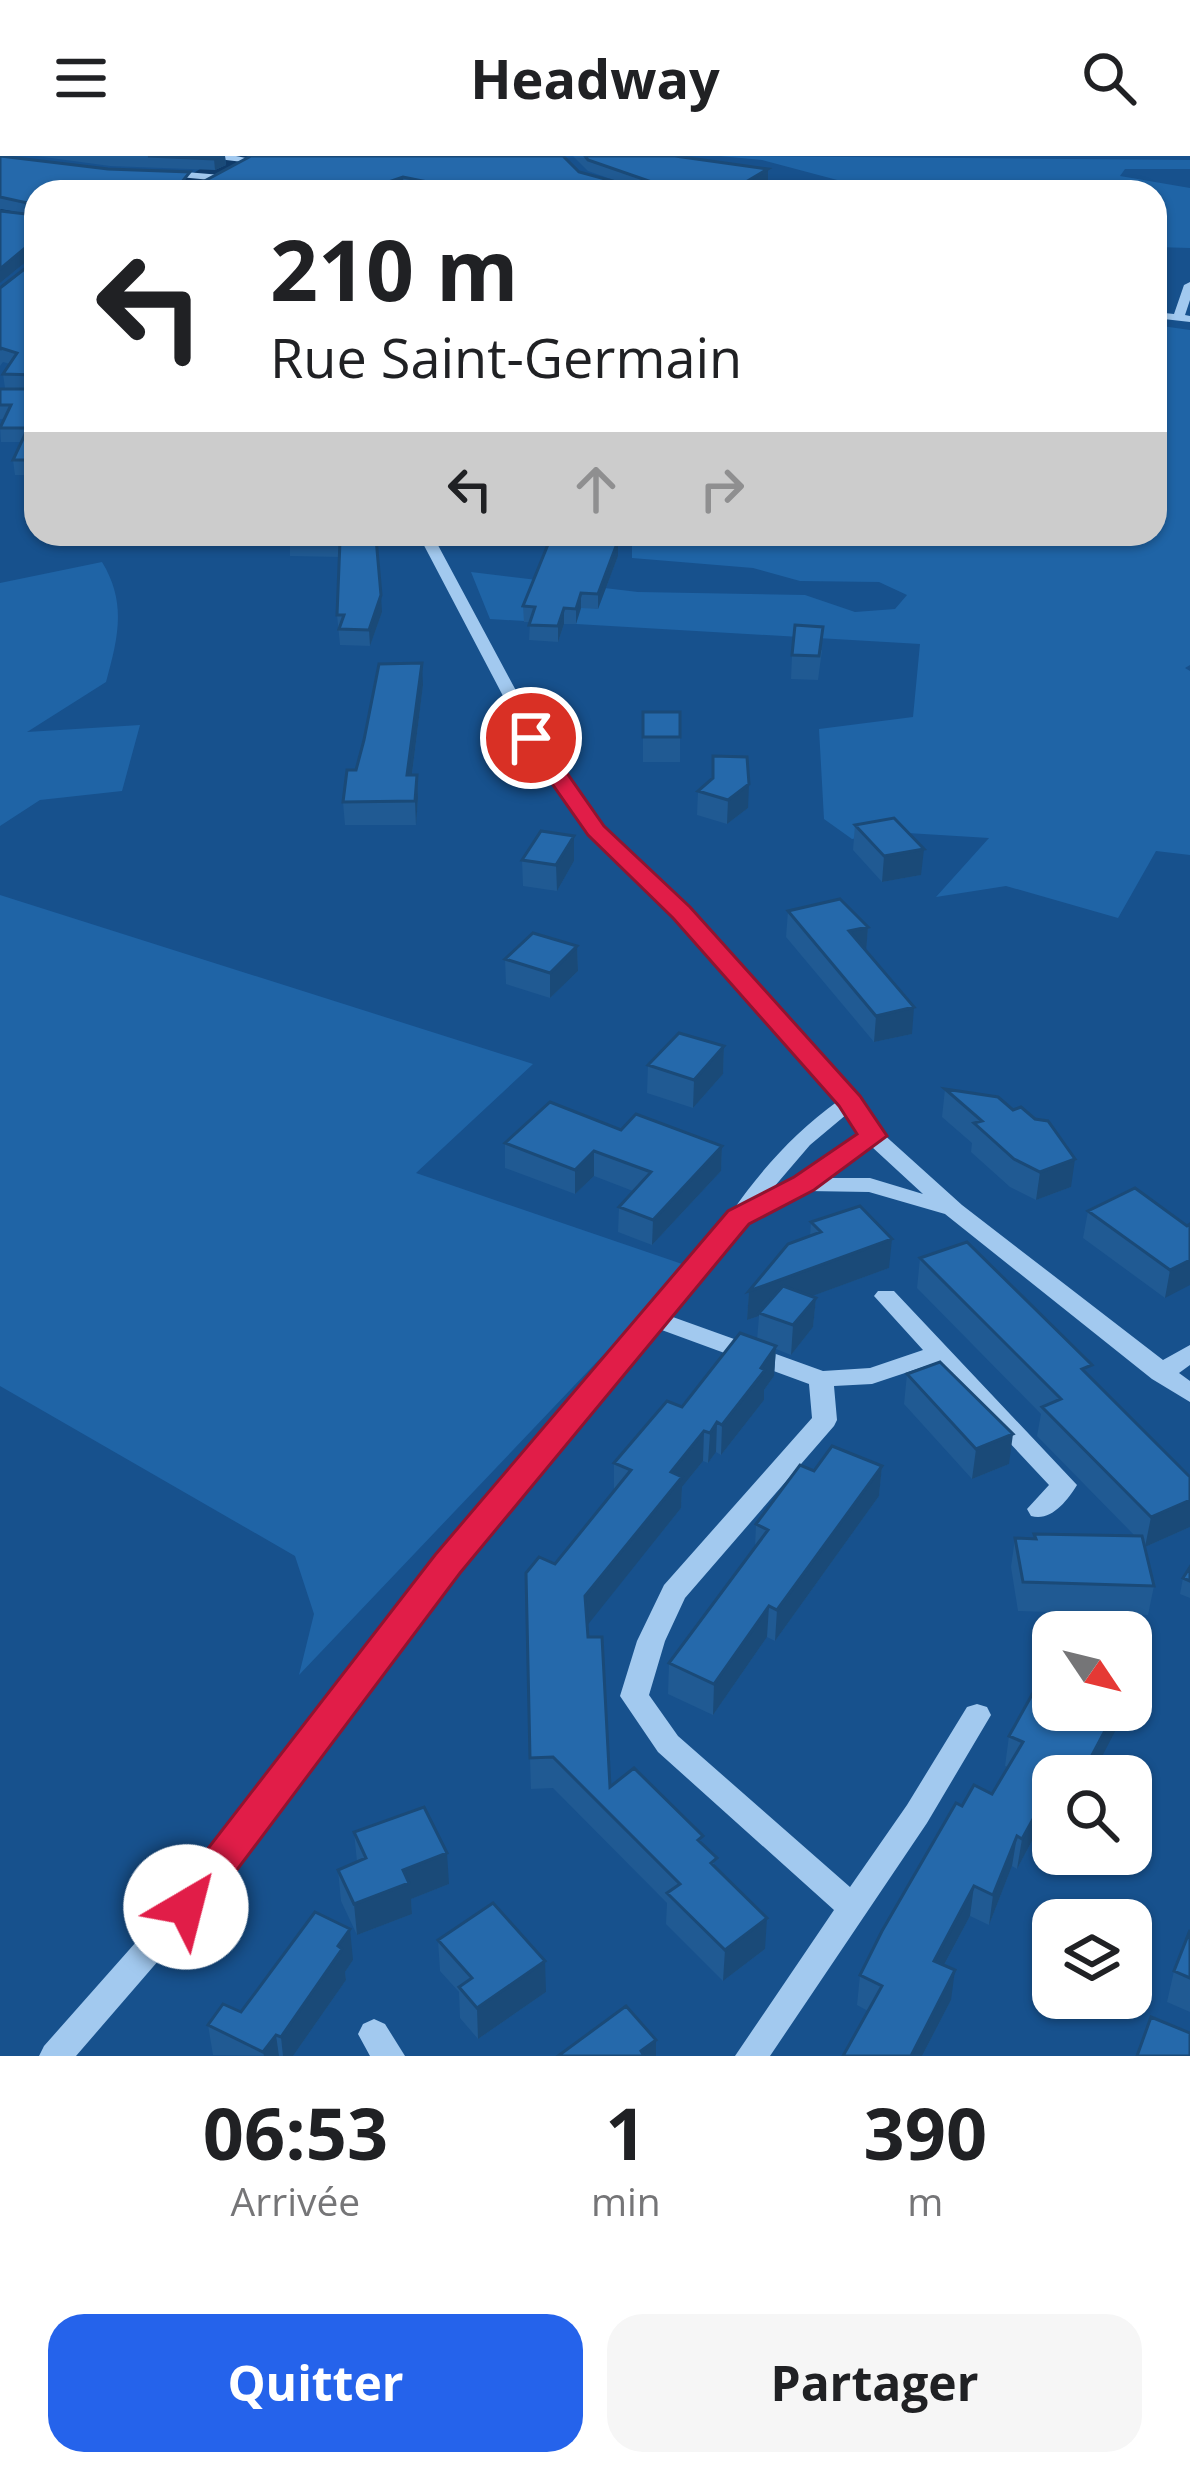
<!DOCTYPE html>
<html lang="fr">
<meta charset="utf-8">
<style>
:root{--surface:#fff;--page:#f6f6f6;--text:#202124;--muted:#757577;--accent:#2563eb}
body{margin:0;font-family:"Open Sans",sans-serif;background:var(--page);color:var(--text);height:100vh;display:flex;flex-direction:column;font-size:45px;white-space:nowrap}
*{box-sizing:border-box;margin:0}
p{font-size:39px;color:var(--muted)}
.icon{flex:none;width:66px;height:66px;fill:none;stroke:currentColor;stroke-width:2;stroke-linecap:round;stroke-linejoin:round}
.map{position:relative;height:1900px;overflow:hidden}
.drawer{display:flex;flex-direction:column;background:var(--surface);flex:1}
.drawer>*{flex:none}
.top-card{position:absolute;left:24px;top:24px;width:1143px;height:366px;border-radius:36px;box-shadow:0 3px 9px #0004;background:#fff;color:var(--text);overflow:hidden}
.needle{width:78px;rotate:125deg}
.fabs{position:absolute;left:1032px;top:1455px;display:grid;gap:24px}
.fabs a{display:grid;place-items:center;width:120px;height:120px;border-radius:24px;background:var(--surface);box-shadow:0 3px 9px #0004;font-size:60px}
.pin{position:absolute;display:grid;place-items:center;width:102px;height:102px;color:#fff;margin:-51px;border:6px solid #fff;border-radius:50%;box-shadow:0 3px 12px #0007}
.me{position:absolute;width:132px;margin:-66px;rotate:37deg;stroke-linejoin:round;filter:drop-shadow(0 0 9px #0008)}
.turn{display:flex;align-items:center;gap:42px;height:252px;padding:0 48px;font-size:54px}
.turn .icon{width:156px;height:156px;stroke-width:2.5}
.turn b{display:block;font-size:84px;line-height:102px}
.lanes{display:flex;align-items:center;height:114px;padding:0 48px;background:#0003;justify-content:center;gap:60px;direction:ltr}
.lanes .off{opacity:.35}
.eta{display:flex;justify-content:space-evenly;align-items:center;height:204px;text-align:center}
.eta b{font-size:72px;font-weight:700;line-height:84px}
.action{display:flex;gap:24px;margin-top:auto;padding:24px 48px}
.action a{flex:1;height:138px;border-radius:36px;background:var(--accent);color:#fff;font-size:48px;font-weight:700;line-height:138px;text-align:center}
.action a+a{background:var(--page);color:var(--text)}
header{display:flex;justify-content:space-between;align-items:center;height:156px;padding:0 48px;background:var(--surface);font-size:54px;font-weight:700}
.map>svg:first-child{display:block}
.green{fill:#1f64a6}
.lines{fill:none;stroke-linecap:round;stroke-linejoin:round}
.river{fill:#0f3b6a;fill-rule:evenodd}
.minor{fill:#a2c9ef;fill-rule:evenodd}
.wall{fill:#205a93}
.shaded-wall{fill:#1a4a78}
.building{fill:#2569ab;stroke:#1a4a78;stroke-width:3}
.route{fill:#e11d48;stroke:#92132f;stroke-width:3}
</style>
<header><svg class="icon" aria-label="menu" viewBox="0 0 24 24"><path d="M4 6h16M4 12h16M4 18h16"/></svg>Headway<svg class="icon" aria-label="search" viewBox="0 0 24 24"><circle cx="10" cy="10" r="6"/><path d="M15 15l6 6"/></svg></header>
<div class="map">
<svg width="1190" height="1900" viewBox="0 0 1190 1900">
<rect width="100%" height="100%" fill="#17518d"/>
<path class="green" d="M720 0 1190 4V13H1125L1120 20 1190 32V92L1155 91V36H978L900 27 870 36H824L841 25 762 4Z
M1155 169 1190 174V509L1185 512 1190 515V699L1156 695 1118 762 1006 730 936 741 989 682 891 676 852 683 824 663 819 573 913 561 920 488 490 463 471 416 638 436 805 439 855 456 895 453 907 439 879 426 800 425 753 412 632 402V388L450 384 445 378H1155Z
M102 406C127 447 118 482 106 526L27 576 140 569 122 635 40 644 0 670V427Z
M0 739 533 908 416 1017 688 1110 299 1519 314 1458 295 1400 0 1230Z"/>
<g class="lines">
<path class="river" d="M221 0H255L198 36H163Z
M9 47 34 52 36 62 24 67 0 62V50Z"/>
<path class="minor" d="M193 0H236L256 4 251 7Z
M162 14 221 19 226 22 221 25 159 19Z
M1190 126V144L1185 159 1190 160V166L1155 162V156L1174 158 1184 129Z
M418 378H432L557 611 602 670 689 753 857 942 881 976 962 1049 1163 1204 1190 1189V1209L1179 1217 1190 1225V1246L1152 1223 945 1058 869 1036 808 1035 748 1065 670 1160 823 1215 870 1212 923 1194 874 1140 878 1135H894L1077 1329C1067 1345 1051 1366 1031 1360L1027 1353 1049 1329 935 1207 872 1228 834 1230 837 1264 834 1270 685 1442 665 1485 649 1539 678 1580 850 1731 907 1649 967 1551 977 1548 987 1551 991 1559 927 1667 770 1900H735L834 1754 658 1596 620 1540 637 1485 664 1429 812 1262 809 1228 659 1173 457 1415 197 1760 76 1900H39L44 1890 175 1742 439 1401 731 1057C761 1014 795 976 838 945L675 761 590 678 543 616ZM847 958 861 978 796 1023 768 1038 810 989ZM872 991 923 1038 870 1022H828Z
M374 1863 385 1868 405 1900H370L358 1878 363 1868Z"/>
</g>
<path class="wall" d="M0 0 191 28 579 16 625 28 588 15 573 0H675L768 24 748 36H420L404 33 394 36H36V100H33L0 127V55L32 59 1 53 0 54Z
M36 0H225L226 9 215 14 110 10Z
M36 104V233L5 232 3 218 10 208 3 206 0 210V132Z
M0 233H36V319H15L13 304 22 286H1L0 270 4 263H0Z
M290 378H355L354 383 382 456 370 490 340 489 337 459 340 401 290 400Z
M618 400 598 453 581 452 576 468H564L558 486 529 484 530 466H524L523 450Z
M822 494 818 524 791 523 792 499Z
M423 529 412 619H417L418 642 416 669H345L343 646 356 614Z
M643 556H680V606H643Z
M713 600 748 652 727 668 697 659 698 635 712 622Z
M855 669 921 719 882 726 853 694Z
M522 704 574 705 557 735 523 730Z
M788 755 868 771 866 795 912 878 874 886 786 781Z
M577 790 578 815 550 842 506 828 505 803Z
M724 890 723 918 693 952 647 937 648 909Z
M945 933 1013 954 1035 963 1071 1031 1036 1044 1010 1031 971 996 972 987 942 961Z
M621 974 722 990 721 1015 652 1089 618 1076 619 1051 633 1035 594 1020 575 1038 505 1012V987Z
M1088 1055 1187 1070 1165 1142 1083 1082Z
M811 1066 889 1112 812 1140 816 1142 813 1171 791 1199 776 1193 774 1220 764 1234V1244L721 1299 716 1296 708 1307 703 1305 682 1331 681 1352 587 1469 610 1631 702 1688 765 1793 723 1825 666 1768 667 1747 553 1632 531 1633 530 1602 555 1408 614 1335V1307L682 1251 757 1184 759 1160 747 1164 749 1135 810 1081Z
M920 1102 1090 1221 1190 1321V1371L1145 1391 1154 1430 1148 1459 1018 1455 1011 1411 1015 1382 1034 1383V1378L1135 1380 1037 1280 1041 1258 917 1132Z
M907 1218 1009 1308 972 1323 904 1248Z
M882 1310 879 1340 775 1485 767 1481 713 1559 668 1538 669 1507 755 1392 756 1368 814 1315Z
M1190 1411V1442L1180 1438 1183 1422Z
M1053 1501V1671L1042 1666 1017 1713 1012 1710 989 1769 970 1760 944 1809 951 1844 922 1900H843L868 1855 857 1849 860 1819 962 1650 992 1638 1008 1611 1005 1610 1009 1580Z
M354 1676 449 1728 411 1743 412 1758 357 1779 341 1745 338 1714 357 1706Z
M1190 1774V1856L1167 1846 1174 1815Z
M438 1784 546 1836 478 1883 460 1862 459 1836 440 1815Z
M353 1804 345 1816 346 1824 293 1900 213 1899 208 1869Z"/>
<path class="shaded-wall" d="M220 0H225L226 9 215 14 214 3Z
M768 13V24L748 36H729Z
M403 21 404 33 394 36H359Z
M31 87 33 100 0 127V113Z
M618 385V400L598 453V438Z
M581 437V452L576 468V453Z
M381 439 382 456 370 490 369 474Z
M564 452V468L558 486V470Z
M422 507 423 529 409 642 407 619Z
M417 619 418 642 416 669 415 645Z
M749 628 748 652 727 668 728 644Z
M574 680V705L557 735 556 709Z
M924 693 921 719 882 726 884 700Z
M868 771 866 797 849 775Z
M577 790 578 815 550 842V817Z
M914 851 912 878 874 886 876 860Z
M724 890 723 918 693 952 694 924Z
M722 990 721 1015 652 1089 653 1064Z
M594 995V1020L575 1038V1014Z
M1075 1003 1071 1031 1036 1044 1040 1016Z
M892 1083 889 1112 763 1158 759 1157V1160L747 1164 749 1135Z
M1190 1104V1129L1165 1142 1170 1114Z
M816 1142 813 1171 791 1199 793 1169Z
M776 1190 774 1220 764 1234V1244L721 1299 722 1269Z
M717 1266 716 1296 708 1307 710 1277Z
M704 1275 703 1305 682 1331 681 1352 586 1471 585 1440 671 1316Z
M1013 1278 1009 1308 972 1323 976 1293Z
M882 1310 879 1340 775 1485 777 1454Z
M1190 1344V1371L1145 1391 1151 1361Z
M769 1450 767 1481 713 1559 714 1528Z
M1140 1508 1134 1538 1131 1544V1526Z
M1116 1554H1126L1092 1620H1081Z
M1048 1636 1042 1666 1017 1713 1022 1683Z
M1017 1680 1012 1710 989 1769 993 1739Z
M447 1697 449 1728 411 1743 412 1758 357 1779 354 1748 403 1714Z
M974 1730 970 1760 930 1835 934 1805Z
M767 1762 765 1793 723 1825 725 1794Z
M350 1773 353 1804 345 1816 346 1824 293 1900H283L281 1881Z
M545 1805 546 1836 478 1883 477 1852Z
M955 1814 951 1844 922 1900H911Z
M276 1879 279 1900H264L263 1896Z
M656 1884V1900H641V1895Z"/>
<path class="building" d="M0 0 108 13 190 16 181 27 197 29 251 0H563L579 16 627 29 649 25 588 4 585 0H675L768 13 729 36H477L403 21 359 36H36V49L0 41Z
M148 0H220L214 3Z
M0 55 34 59 36 55V88L31 87 0 113Z
M1155 97 1161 100 1155 112Z
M36 104V219L3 218 17 197 1 192 0 194V132Z
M0 233H36V304H13L28 272H0L11 249H0Z
M290 378H352L351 383 376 382 381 439 369 474 339 473 344 459H337L340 385 289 384Z
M551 381 618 385 598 438 581 437 576 453 564 452 558 470 529 469 535 451 523 450Z
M795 469 823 471 819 500 792 499Z
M422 507 407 619H417L415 645 343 646 347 614H356L364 584 379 508Z
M643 556H680V581H643Z
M713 600 747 601 749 628 728 644 698 635 713 622Z
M894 662 924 693 884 700 855 669Z
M541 675 574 680 556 709 522 704Z
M840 743 868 771 849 775 914 851 876 860 788 755Z
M533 777 577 790 550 817 505 803Z
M679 877 724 890 694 924 648 909Z
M945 933 998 941 1013 954 1021 951 1035 963 1048 965 1075 1003 1040 1016 1014 1003 974 967 982 965Z
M550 946 621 974 636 958 722 990 653 1064 619 1051 651 1016 594 995 575 1014 505 987Z
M1135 1032 1187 1070 1190 1068V1104L1170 1114 1088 1055Z
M860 1050 892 1083 749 1135 788 1088 821 1076 811 1066Z
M967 1086 1092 1209 1082 1213 1190 1321V1344L1151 1361 1042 1251 1061 1243 920 1102Z
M783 1130 816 1142 793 1169 759 1157Z
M740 1177 776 1190 761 1212 765 1214 722 1269 717 1266 710 1277 704 1275 671 1316 682 1321 585 1440 588 1481H602L610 1631 634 1612 703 1680 698 1684 717 1702 711 1707 767 1762 725 1794 667 1737 680 1728 553 1601 530 1602 526 1417 539 1401 555 1408 631 1314 614 1307 667 1245 682 1251Z
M940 1206 1013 1278 976 1293 907 1218Z
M832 1290 882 1310 777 1454 769 1450 714 1528 669 1507 768 1374 756 1368 800 1309 814 1315Z
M1034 1378 1142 1380 1154 1430 1023 1426 1015 1382 1036 1383Z
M1190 1411V1425L1183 1422Z
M1053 1501V1554H1116L1081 1620H1053V1639L1048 1636 1022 1683 1017 1680 993 1739 974 1730 934 1805 955 1814 911 1900H843L882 1830 860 1819 882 1775 956 1647 962 1650 974 1629 992 1638 1023 1586 1009 1580Z
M1131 1504 1140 1508 1131 1526Z
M424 1651 447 1697 403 1714 409 1727 354 1748 338 1714 366 1702 354 1676Z
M493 1747 545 1805 477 1852 459 1831 472 1822 438 1784Z
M315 1756 350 1773 338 1790 342 1793 281 1881 276 1879 263 1896 208 1869 223 1848 241 1856Z
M1190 1774V1822L1174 1815Z
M626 1850 656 1884 641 1895 644 1900H558Z
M1151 1861 1190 1877V1900H1137Z"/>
<path class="route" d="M531 575 539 577 604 670 690 751 860 940 887 980 814 1034 749 1068 460 1417 200 1763 186 1768 172 1763 166 1751 172 1739 435 1399 728 1055 794 1021 857 978 839 950 673 762 588 679 520 582Z"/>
</svg>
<div class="fabs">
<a><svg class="needle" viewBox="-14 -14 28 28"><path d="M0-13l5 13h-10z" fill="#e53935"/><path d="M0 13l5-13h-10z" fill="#757577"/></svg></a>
<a><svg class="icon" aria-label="search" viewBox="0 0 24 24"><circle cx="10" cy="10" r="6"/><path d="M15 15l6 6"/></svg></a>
<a><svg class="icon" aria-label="layers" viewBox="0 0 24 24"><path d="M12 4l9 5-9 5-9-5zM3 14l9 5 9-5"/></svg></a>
</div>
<div class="pin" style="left:531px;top:582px;background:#d93025"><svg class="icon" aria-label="arrive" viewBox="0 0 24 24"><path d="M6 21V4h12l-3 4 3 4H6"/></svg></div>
<svg class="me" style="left:186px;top:1751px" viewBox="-20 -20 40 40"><circle r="19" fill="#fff"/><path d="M0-13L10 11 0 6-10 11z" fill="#e11d48"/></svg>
<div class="top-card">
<div class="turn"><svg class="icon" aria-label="left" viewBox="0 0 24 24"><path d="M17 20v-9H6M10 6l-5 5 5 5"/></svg><div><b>210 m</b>Rue Saint-Germain</div></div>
<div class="lanes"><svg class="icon" aria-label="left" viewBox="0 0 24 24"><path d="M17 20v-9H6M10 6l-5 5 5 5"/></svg><svg class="icon off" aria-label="ahead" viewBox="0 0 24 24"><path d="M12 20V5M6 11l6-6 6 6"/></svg><svg class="icon off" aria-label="right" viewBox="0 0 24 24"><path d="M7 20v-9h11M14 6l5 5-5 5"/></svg></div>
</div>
</div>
<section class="drawer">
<div class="eta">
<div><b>06:53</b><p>Arrivée</p></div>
<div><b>1</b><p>min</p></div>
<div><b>390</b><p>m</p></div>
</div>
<div class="action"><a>Quitter</a><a>Partager</a></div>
</section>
